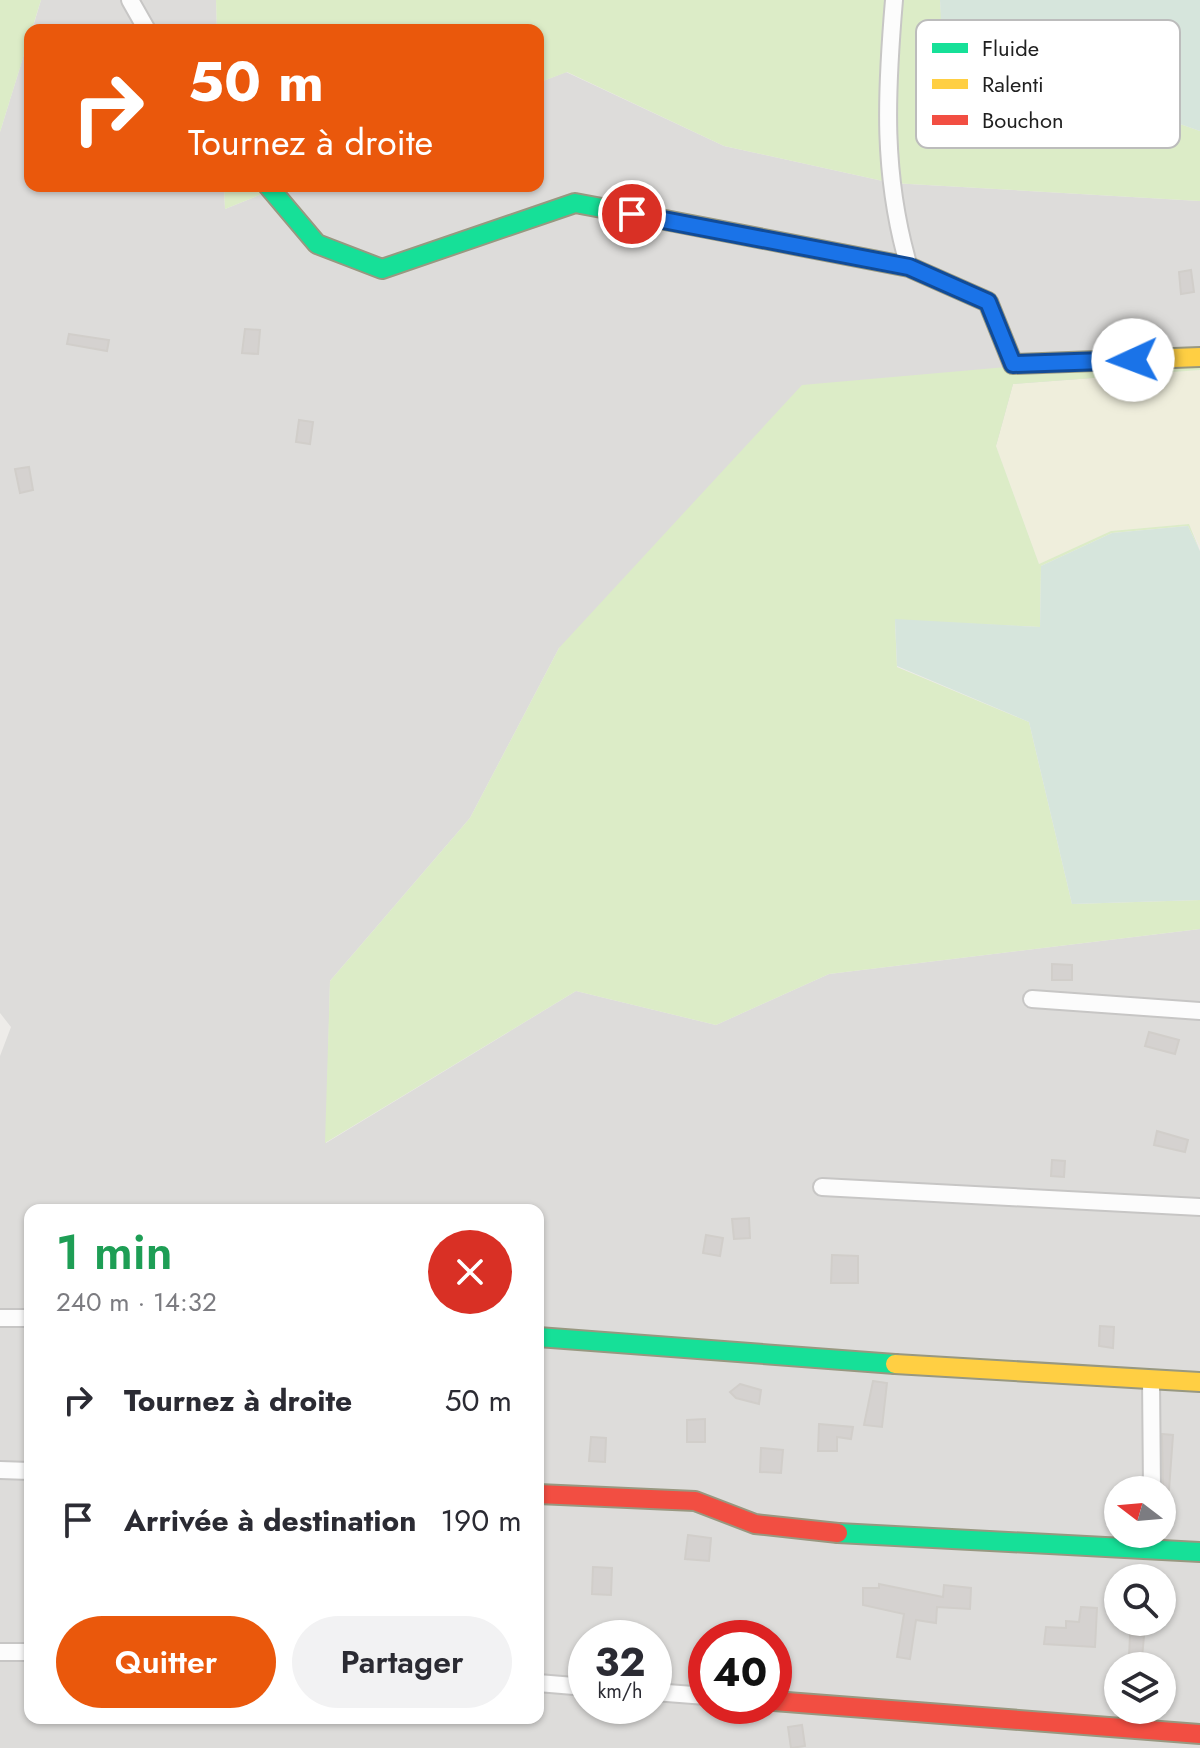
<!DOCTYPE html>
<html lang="fr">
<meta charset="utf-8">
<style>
:root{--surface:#fff;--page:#f2f2f3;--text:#2b2b33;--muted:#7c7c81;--accent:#ea580c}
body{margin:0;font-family:Jost,sans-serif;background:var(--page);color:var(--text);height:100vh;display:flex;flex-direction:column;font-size:30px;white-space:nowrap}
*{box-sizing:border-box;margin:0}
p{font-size:26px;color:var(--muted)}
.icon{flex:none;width:44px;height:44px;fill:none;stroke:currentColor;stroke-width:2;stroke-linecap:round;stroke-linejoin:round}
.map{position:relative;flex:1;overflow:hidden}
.sheet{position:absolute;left:24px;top:1204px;width:520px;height:520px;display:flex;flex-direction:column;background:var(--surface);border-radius:16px;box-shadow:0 2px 6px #0004}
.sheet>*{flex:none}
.top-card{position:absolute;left:24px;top:24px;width:520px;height:168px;border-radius:16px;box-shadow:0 2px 6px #0004;background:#ea580c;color:#fff;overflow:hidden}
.needle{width:52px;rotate:286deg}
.tools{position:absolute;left:1104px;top:1476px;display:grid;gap:16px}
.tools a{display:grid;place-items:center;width:72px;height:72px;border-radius:50%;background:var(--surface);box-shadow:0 2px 6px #0004;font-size:40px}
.speed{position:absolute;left:568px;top:1620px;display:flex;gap:16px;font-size:40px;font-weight:700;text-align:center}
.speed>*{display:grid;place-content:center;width:104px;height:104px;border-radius:50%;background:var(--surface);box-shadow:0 2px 6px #0004;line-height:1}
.speed small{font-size:20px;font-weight:400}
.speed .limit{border:12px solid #d22;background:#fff;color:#111}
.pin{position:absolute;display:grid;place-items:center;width:68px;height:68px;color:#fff;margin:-34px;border:4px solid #fff;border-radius:50%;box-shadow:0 2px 8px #0007}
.me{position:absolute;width:88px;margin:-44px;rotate:268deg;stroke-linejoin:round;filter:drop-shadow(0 0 6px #0008)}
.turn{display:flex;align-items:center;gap:28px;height:168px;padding:0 32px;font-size:36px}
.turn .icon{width:104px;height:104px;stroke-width:2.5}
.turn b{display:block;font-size:56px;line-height:68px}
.round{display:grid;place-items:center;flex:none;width:84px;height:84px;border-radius:42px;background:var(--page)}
.overview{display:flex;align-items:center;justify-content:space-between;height:136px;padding:0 32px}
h1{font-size:48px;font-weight:600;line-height:60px;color:#1e9e55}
.action{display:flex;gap:16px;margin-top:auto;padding:16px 32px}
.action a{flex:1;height:92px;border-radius:48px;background:var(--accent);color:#fff;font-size:32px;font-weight:600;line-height:92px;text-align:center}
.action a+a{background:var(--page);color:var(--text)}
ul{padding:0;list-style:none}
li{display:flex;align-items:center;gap:24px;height:120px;padding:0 32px}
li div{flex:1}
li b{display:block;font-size:30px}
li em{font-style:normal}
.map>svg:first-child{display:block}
.residential{fill:#dddcda;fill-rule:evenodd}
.farmland{fill:#efeedc}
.grass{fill:#dcecc7}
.wetland{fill:#d6e5dc}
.building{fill:#d5d2d0;stroke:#d1ceca;stroke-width:2}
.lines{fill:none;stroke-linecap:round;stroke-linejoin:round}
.street-casing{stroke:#c7c6c5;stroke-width:20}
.fast-casing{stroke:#989880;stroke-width:22}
.slow-casing{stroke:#989880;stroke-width:22}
.jam-casing{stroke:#989880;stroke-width:22}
.street{stroke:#fcfcfc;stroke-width:16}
.fast{stroke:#16e098;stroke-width:18}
.slow{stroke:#ffcf43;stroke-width:18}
.jam{stroke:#f24e42;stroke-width:18}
.route-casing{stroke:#114b97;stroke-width:20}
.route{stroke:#1a73e8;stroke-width:14}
.key{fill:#fff;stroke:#bcbcbc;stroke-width:2}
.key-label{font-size:22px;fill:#202020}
</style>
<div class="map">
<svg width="1200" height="1748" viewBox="0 0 1200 1748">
<rect width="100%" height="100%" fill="#eeece9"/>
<path class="residential" d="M41 0H216L217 30H32Z
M30 35V186H224L225 209 282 186H538V83L566 72 724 146 892 183 1200 201V350L559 648 470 818 330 981 326 1143 576 991 716 1025 829 974 1200 929V1748H0V1056L11 1027 0 1013V132ZM30 1210H538V1718H30ZM1118 1490H1162V1534H1118ZM1118 1578H1162V1622H1118ZM586 1638H654V1706H586ZM706 1638H774V1706H706ZM1118 1666H1162V1710H1118Z"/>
<path class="farmland" d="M1200 370V547L1189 524 1111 531 1039 564 996 446 1013 384Z"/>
<path class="grass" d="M0 0H41L0 132Z
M216 0H940L943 41 1200 131V201L892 183 724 146 567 72 538 83V30H217Z
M224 186H282L225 209Z
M1200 350V370L1013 384 996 446 1039 564 1111 531 1189 524 1200 551 1188 526 1112 533 1041 566 1040 627 895 620 897 667 1029 722 1072 904 1200 900V929L829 974 716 1025 576 991 325 1143 330 981 470 818 559 648 802 385Z"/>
<path class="wetland" d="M940 0H1200V131L942 41Z
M1188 526 1200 551V900L1072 904 1029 722 897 666 895 619 1040 627 1041 566 1112 533Z"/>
<path class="building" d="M1191 270 1194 292 1181 294 1179 272Z
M245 329 260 330 258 354 242 353Z
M69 334 109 340 107 351 67 344Z
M299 420 313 422 310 444 296 442Z
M29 467 33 490 20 493 15 469Z
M1052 964 1072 965V980H1052Z
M1149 1032 1179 1040 1175 1054 1145 1046Z
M1157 1131 1188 1140 1185 1152 1154 1145Z
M1052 1160 1065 1161 1064 1177 1051 1176Z
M749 1218 750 1238 734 1239 732 1219Z
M706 1235 723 1238 720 1256 703 1253Z
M832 1255 858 1256V1283H831Z
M1100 1326 1114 1327 1113 1348 1099 1346Z
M873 1381 887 1383 882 1427 864 1425Z
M740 1384 761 1390 759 1404 736 1398 730 1392Z
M705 1419V1442H687V1420Z
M819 1424 853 1427 851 1439 837 1437V1451H818Z
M1162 1434 1173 1435 1169 1490H1163Z
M591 1437 606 1438 605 1462 589 1461Z
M761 1448 783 1450 781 1473 760 1472Z
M688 1535 711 1538 709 1561 685 1559Z
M593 1567 612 1568 611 1595 592 1594Z
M879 1584 943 1597 944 1585 971 1588 970 1609 937 1607 936 1623 916 1620 910 1659 897 1657 904 1614 863 1605V1588H879Z
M1081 1607 1097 1608 1095 1647 1044 1644 1046 1627 1066 1628V1621L1079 1622Z
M1130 1635 1144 1636 1142 1658 1129 1657Z
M802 1725 805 1746 791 1748 788 1727Z"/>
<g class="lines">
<g class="street-casing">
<path id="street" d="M130 0 147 30
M894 0C886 94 882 175 909 267
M1032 999 1200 1011
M822 1187 1200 1207
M0 1318H30
M1151 1379 1152 1490
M0 1470 30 1471
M0 1652H30
M538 1683 586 1687
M654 1692 706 1696"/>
</g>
<g class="fast-casing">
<path id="fast" d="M268 186 317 244 382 269 575 203 634 214
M538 1337 895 1364
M838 1533 1200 1552"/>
</g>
<g class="slow-casing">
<path id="slow" d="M634 214 909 267 988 302 1013 364 1200 357
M895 1364 1200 1382"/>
</g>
<g class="jam-casing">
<path id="jam" d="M538 1494 695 1501 755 1524 838 1533
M774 1701 1200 1734"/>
</g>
<use href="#street" class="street"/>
<use href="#fast" class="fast"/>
<use href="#slow" class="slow"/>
<use href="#jam" class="jam"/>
</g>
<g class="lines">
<g class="route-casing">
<path id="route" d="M632 214 909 267 988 302 1013 364 1133 360"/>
</g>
<use href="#route" class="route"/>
</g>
<rect x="916" y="20" width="264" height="128" rx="12" class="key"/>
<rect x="932" y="43" width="36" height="10" fill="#16e098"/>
<rect x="932" y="79" width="36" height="10" fill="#ffcf43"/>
<rect x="932" y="115" width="36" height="10" fill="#f24e42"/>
<g class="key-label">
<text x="982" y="56">Fluide</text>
<text x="982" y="92">Ralenti</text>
<text x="982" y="128">Bouchon</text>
</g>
</svg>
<div class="tools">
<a><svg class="needle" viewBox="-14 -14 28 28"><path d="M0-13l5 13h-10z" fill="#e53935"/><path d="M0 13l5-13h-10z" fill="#7c7c81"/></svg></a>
<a><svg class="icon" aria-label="search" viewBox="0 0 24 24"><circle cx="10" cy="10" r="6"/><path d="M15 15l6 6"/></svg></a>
<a><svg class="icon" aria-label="layers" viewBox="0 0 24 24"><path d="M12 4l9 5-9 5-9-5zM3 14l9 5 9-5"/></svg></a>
</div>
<div class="speed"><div>32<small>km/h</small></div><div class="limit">40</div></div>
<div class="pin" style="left:632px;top:214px;background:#d93025"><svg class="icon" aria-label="arrive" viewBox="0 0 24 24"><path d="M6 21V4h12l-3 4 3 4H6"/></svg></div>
<svg class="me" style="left:1133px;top:360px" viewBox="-20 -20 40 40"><circle r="19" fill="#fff"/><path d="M0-13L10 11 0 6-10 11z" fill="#1a73e8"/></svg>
<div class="top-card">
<div class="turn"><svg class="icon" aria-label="right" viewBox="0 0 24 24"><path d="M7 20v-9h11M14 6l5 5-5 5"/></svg><div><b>50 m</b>Tournez à droite</div></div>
</div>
<section class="sheet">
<div class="overview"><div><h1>1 min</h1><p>240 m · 14:32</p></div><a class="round" style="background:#d93025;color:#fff"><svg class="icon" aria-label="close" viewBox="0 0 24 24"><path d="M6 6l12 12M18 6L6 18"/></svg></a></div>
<ul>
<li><svg class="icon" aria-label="right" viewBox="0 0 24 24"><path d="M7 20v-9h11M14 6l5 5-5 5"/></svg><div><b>Tournez à droite</b></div><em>50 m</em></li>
<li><svg class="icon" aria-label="arrive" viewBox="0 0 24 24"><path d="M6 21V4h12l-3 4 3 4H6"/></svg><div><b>Arrivée à destination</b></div><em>190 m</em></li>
</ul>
<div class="action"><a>Quitter</a><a>Partager</a></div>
</section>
</div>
